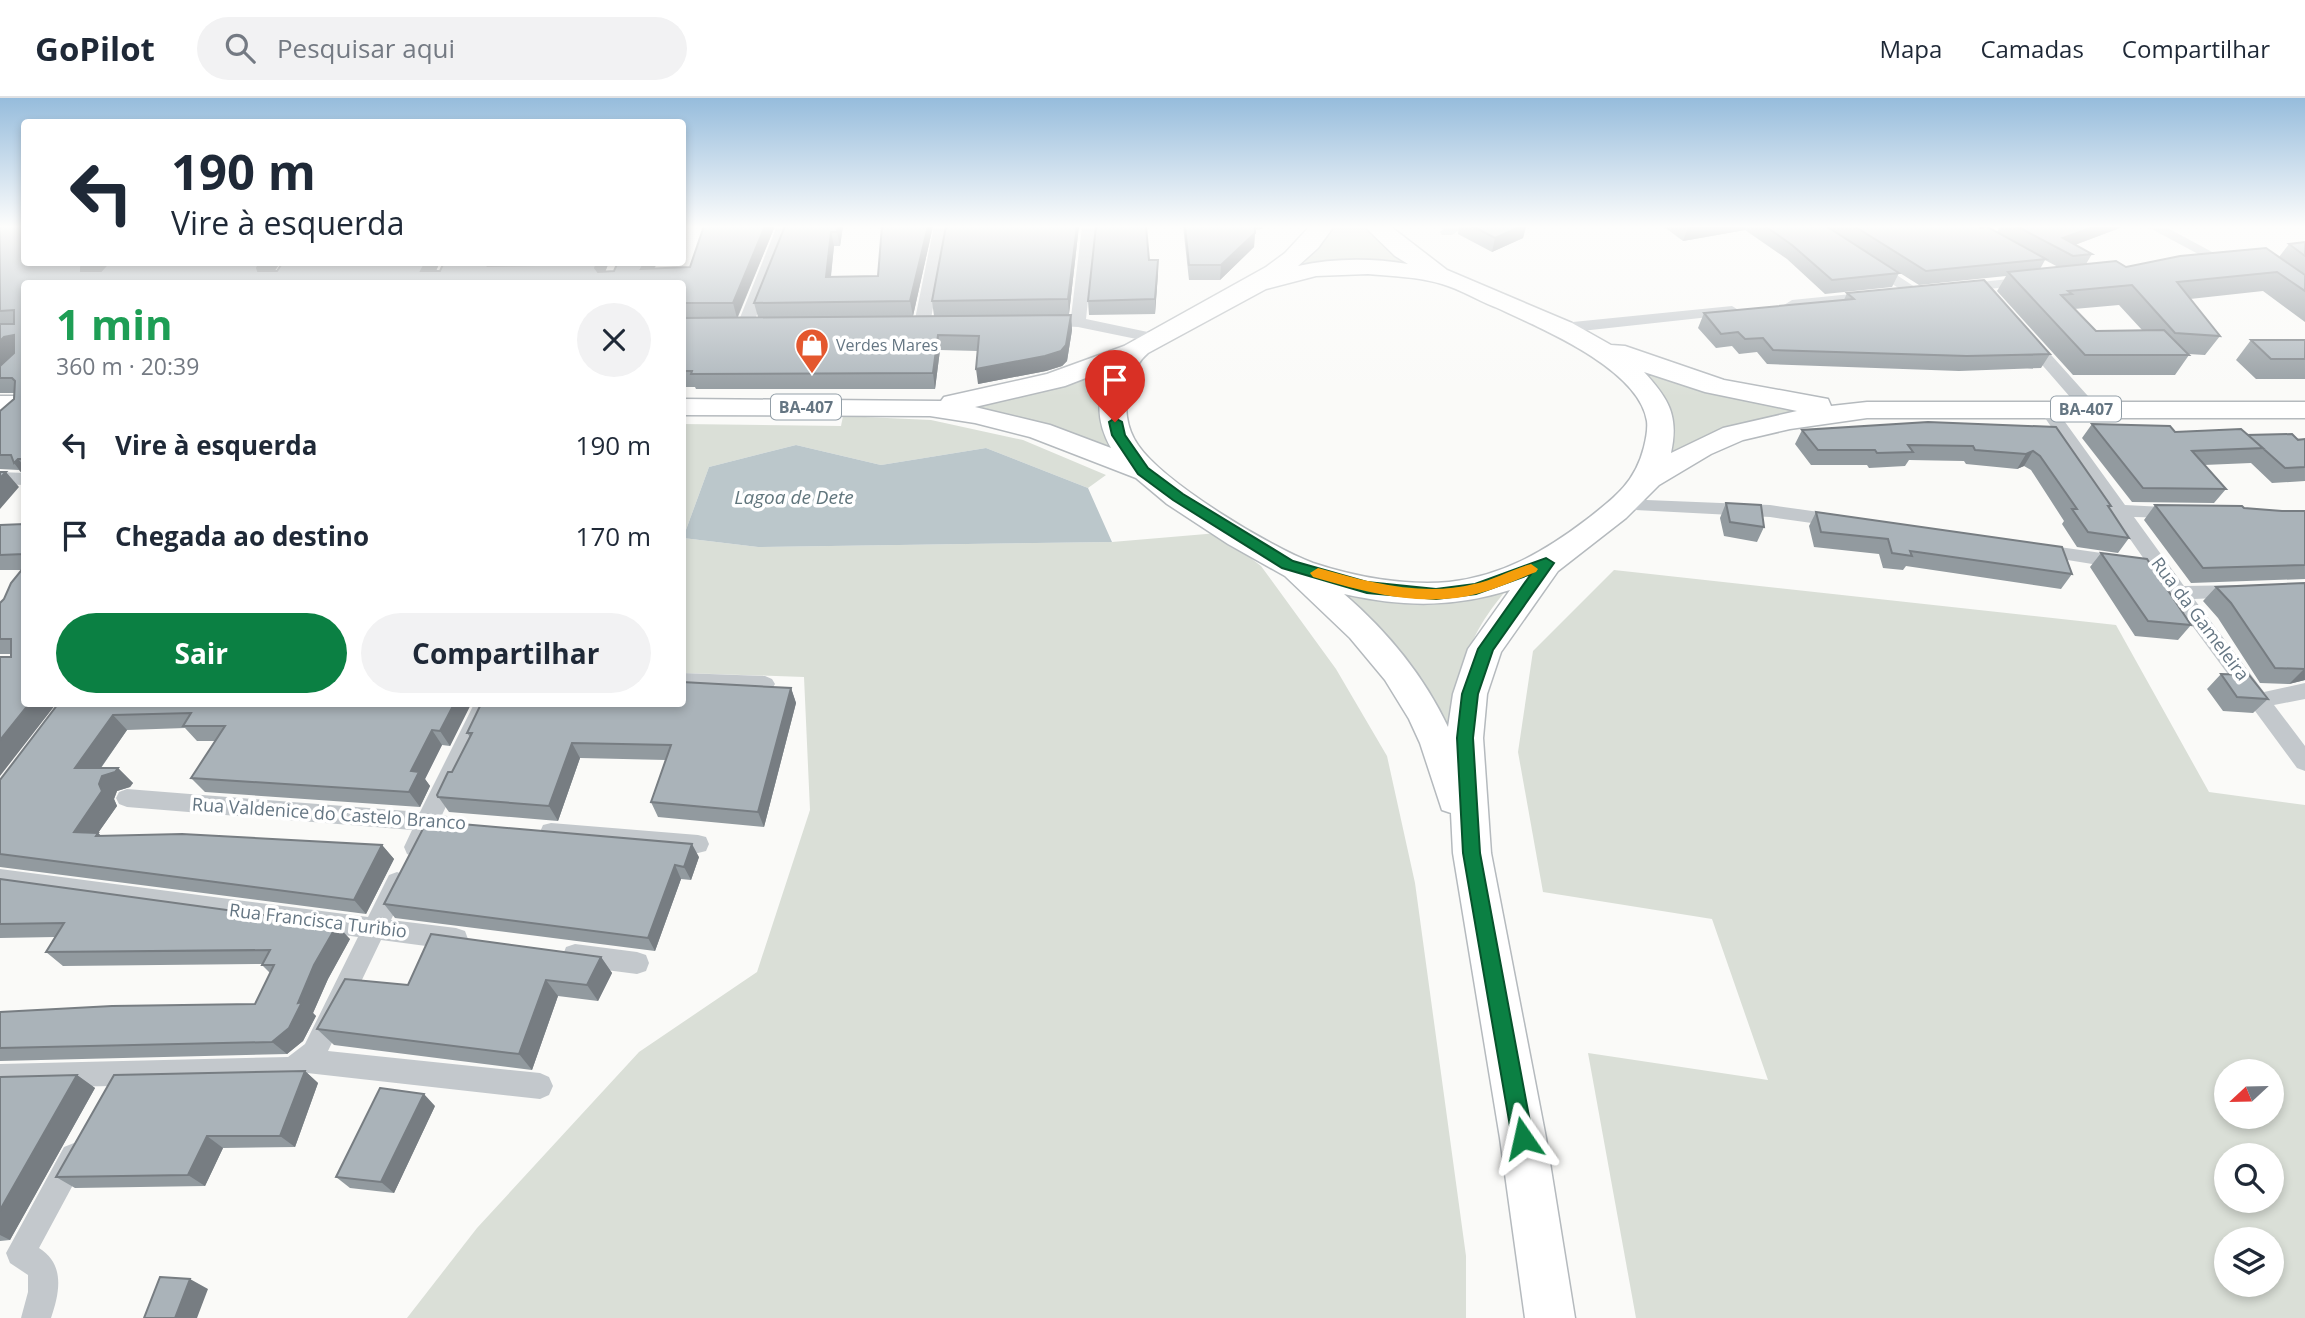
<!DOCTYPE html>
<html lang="pt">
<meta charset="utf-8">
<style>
:root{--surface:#fff;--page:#f2f2f3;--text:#1f2937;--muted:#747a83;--line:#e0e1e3;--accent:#0b8043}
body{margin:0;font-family:"Open Sans",sans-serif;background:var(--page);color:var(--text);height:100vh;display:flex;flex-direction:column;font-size:26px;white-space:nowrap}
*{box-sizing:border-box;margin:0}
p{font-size:23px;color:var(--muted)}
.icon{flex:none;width:38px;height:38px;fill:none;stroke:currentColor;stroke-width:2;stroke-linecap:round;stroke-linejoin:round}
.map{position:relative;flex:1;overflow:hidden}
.sheet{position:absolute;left:21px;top:182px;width:665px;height:427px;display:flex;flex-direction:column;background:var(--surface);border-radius:7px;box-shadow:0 4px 10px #0003}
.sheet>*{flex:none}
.top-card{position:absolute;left:21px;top:21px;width:665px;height:147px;border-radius:7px;box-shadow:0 4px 10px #0003;background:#fff;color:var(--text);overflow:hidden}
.needle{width:46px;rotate:248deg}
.tools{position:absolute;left:2214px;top:961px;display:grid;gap:14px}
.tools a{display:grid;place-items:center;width:70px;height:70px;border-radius:50%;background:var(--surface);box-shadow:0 4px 10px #0003;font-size:35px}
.pin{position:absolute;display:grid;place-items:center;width:60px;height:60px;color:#fff;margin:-72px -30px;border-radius:50% 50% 50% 0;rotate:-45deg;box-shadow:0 0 7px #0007}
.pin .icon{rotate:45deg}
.me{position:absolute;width:77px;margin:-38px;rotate:349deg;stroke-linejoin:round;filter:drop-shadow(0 0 5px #0008)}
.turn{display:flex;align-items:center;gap:24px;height:147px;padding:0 35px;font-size:32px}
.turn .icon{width:91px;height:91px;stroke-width:2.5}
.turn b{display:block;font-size:49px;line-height:60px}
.round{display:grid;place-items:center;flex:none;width:74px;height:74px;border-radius:37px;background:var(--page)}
.head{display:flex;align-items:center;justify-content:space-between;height:119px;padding:0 35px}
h1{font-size:42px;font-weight:700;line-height:52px;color:#1e9e55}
.button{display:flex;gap:14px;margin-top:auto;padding:14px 35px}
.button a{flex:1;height:80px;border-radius:42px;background:var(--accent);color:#fff;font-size:28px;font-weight:700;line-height:80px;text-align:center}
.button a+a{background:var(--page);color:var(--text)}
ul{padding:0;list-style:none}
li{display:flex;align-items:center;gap:21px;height:91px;padding:0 35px}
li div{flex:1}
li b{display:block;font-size:26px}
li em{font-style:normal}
header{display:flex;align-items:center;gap:42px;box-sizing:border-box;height:98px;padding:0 35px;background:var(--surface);border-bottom:2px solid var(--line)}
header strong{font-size:33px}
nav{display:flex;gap:38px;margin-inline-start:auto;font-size:24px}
.search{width:490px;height:63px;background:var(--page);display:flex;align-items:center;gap:18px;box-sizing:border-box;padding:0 24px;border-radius:38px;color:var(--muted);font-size:26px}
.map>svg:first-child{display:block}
.green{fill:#dadfd7;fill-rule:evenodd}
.water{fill:#bbc7cb}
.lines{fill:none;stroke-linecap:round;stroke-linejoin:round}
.primary-casing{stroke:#b5babe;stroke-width:3}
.minor{fill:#c3c8cc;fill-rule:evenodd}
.primary{fill:#fff;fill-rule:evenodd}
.wall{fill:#929a9f;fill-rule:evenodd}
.shaded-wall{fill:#777d82}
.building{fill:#aab3b9;stroke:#777d82;stroke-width:2}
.route{fill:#0b8043;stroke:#07532c;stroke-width:2}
.slow{fill:#f59e0b}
.labels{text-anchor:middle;stroke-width:7;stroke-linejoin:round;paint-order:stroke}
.far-poi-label{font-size:16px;fill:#657683;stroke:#fff;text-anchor:start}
.shield{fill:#fff;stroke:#939fa8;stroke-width:2}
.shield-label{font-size:16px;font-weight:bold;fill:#657683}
.street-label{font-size:18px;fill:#657683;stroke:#fff}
.water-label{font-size:19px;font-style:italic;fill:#60757c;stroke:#fff}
</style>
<header>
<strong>GoPilot</strong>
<div class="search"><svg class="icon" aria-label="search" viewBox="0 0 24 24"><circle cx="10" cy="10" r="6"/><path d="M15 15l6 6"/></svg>Pesquisar aqui</div>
<nav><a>Mapa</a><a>Camadas</a><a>Compartilhar</a></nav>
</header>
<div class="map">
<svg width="2305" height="1220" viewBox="0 0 2305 1220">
<rect width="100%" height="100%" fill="#fafaf8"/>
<path class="green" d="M1333 128H1366L1422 171 1292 170Z
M1113 268 1120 356 1039 324 968 310Z
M1631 268 1818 312 1724 332 1667 357Z
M843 318 931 322 1023 342 1106 377 1088 390 986 350 881 367 796 347 709 369 683 440 758 449 1112 444 1218 435 1261 468 1336 571 1387 658 1415 785 1466 1158V1220H407L477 1130 639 954 757 874 810 712 804 579 683 575V326L841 328Z
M1614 472 2116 527 2209 694 2305 707V1220H1636L1588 955 1768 982 1712 821 1543 794 1518 654 1533 553ZM2226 973H2272V1018H2226ZM2272 1057V1102H2226V1057ZM2272 1141V1186H2226V1141Z
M1331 489 1508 490C1457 550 1459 583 1455 658L1415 573 1377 528Z"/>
<path class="water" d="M796 347 881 367 986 350 1088 390 1112 444 758 449 683 440 709 369Z"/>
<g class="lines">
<g class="primary-casing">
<path id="primary" d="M1310 128H1334L1318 150 1298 168C1333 160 1372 160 1408 166L1395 158 1364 128H1390L1447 172 1572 225 1611 247 1625 248 1724 282 1828 301 1831 308 1867 304H2305V320H1867L1790 331 1743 342 1711 356 1659 387 1626 420 1558 473 1501 554 1487 596 1483 640 1491 755 1546 1040 1575 1220H1525L1500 1040 1453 755 1451 715 1442 712 1420 645 1409 621 1385 582 1350 540 1285 478 1228 446 1167 406 1136 380 1030 339 975 325 930 318 682 317V301L941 303 944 299 1047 276 1124 248 1266 169 1285 155ZM1368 176C1392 178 1419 179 1442 186 1460 191 1477 202 1495 209 1538 229 1639 270 1647 323 1648 331 1646 341 1644 349 1635 385 1614 400 1586 422 1544 454 1502 478 1449 484 1405 488 1355 479 1313 465 1270 449 1164 385 1138 347 1126 330 1123 307 1130 287 1133 275 1138 263 1148 255L1266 191 1316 178ZM1109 271C1096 300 1096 323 1111 350L1050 327 975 309 1065 288ZM1644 274 1705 294 1797 313 1723 330 1671 355C1679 318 1669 301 1644 274ZM1510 492 1468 551 1453 596 1448 629C1424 578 1387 533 1344 496 1402 509 1453 510 1510 492Z
M0 298H24V314H0Z"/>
</g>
<path class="minor" d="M777 128H791L753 227 745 232 740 230 737 227Z
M934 128H948L930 226 922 231 914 226Z
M1082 128H1096L1086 221 1162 237 1164 240 1162 243 1156 245 1078 229 1040 227 1037 224 1040 221 1071 219Z
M1447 128H1465L1452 137H1442L1440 134Z
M2146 128H2164L2227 162 2220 166 2215 165Z
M1872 163 1877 164 1924 195 1916 200 1911 198 1867 170 1865 167Z
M2028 179 2033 180 2035 183 2033 186 1962 194 1955 190 1962 186Z
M1871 194 1876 196 1879 199 1876 202 1792 212 1784 207 1792 202Z
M1732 208 1740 213 1737 216 1563 235 1555 230 1563 225Z
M2029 237 2035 239 2096 307 2098 311 2096 315H2084L2023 245 2021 242Z
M2046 305 2052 306 2125 407 2183 410 2186 414 2177 420 2134 419 2184 488 2246 487 2249 492 2246 497 2239 499 2194 501 2264 594 2305 585V601L2274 607 2305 648V673L2297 670 2154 476 2031 456 2029 452 2031 448 2038 446 2144 461 2038 310Z
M0 374 24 375V387L0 386Z
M1622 401 1770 407 1840 417 1849 423 1840 429 1770 419 1616 411 1613 407 1616 403Z
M682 575 765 578 772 581 775 586 772 591 765 594 682 591Z
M474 606H494L442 717 447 718 450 725 447 732 434 734 423 756 415 759 407 756 404 749 412 732 127 709 119 706 116 700 119 694 127 691 420 714Z
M551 725 698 737 706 739 709 746 706 753 698 755 551 743 543 741 540 734 543 727Z
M0 771 368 819 389 777 397 774 405 777 409 784 391 822 456 830 465 833 468 841 465 849 456 852 381 842 328 953 540 975 549 979 553 988 549 997 540 1001 307 975 281 985 0 990V966L288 959 305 946 358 839 0 791Z
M575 846 637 854 646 857 649 865 646 873 637 876 575 868 566 865 563 857 566 849Z
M74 1045 84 1049 88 1059 39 1150C65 1166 60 1194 51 1220H21L28 1194V1177L10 1165 6 1155 64 1049Z"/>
<use href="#primary" class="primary"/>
</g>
<path class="wall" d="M0 128 24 164H281L275 173H277L283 164H440L436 173 503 167 609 164 605 174 690 169 775 128 738 219H758L754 205 785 128H933L913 218H934L932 203 1079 128 1069 216 1071 217 1072 232 1067 263 1062 268 1046 273 978 286V253L940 252 935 291H696L695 289H682V186H24V378L19 372 0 371V313L14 301V295H0ZM843 129H882L878 178 831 179 834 148H840Z
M1183 128H1263L1262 131 1255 132 1254 149 1220 182H1189Z
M1459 128H1526L1523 140 1492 154 1458 136Z
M1663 128H1978L1997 134 2000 128H2125L2075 147 2092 156 2086 166 2126 169 2279 159 2289 146 2305 144V224L2263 193 2190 201 2220 238 2205 257 2188 256 2189 257 2175 277H2073L1997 193 2006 178 1919 187 1876 160 1899 175 1892 189 1825 196 1787 161 1745 132 1683 143ZM2045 162 2058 169 2040 171ZM2119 207 2142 232 2096 233 2074 211Z
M1149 162H1158L1155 216 1089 217 1088 203Z
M1847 195 2050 256 2041 270 1959 273 1767 266 1757 254 1739 256 1732 248 1716 250 1698 230 1704 215 1844 202Z
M2251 242H2305V281H2256L2236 262Z
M2092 326 2175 334 2248 337 2305 341V383L2272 385 2251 365 2204 367 2226 391 2214 405 2132 404 2082 340Z
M2056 329 2111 408 2109 410 2129 440 2118 455 2077 449 2062 426 2064 423 2031 372 2024 368 2017 371 1966 366 1964 363 1909 362 1905 368 1869 370 1867 367H1811L1795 346 1802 332Z
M1726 405 1764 429 1757 444 1724 438 1720 420Z
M2155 407 2244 410 2282 413H2305V481L2191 485 2144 422Z
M1816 414 2072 476 2061 491 1906 468 1903 472 1883 470 1879 456 1814 449 1809 428Z
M24 426V606L11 556H0V505L4 501 22 472H0V427Z
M2101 455 2191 527 2178 542 2135 538 2090 469Z
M2305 485V582L2289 586 2260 585 2218 520 2203 503 2216 489Z
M2221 576 2268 601 2253 615 2223 613 2207 591Z
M791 590 796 605 764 729 658 719 651 704 666 662 580 660 558 723 449 714 437 697 452 674 470 639 467 635Z
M58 606H471L450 648 442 647 425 681 430 688 420 709 205 694 191 680 216 643H197L185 630 127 632 101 670H118L133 685 130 689 117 693 114 701 117 708 98 735 101 738 382 747 394 761 366 816 0 769V682Z
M699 759 691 782 681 781 655 853 395 820 384 806Z
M0 781 350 841 328 881 313 915 316 918 303 943 287 956 0 963V914L255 906 270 875 262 867 263 866 63 868 46 854 55 839 0 840Z
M601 859 612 875 598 903 558 898 532 972 334 947 317 931 408 887Z
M305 973 318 985 295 1049 223 1050 205 1088 75 1090 56 1079Z
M77 977 95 990 10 1142 0 1143V980Z
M435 1008 394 1095 350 1090 336 1079Z"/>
<path class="shaded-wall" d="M765 128H775L737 220 733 205Z
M838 128H843L840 148 837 134Z
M928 128H933L913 218 910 203Z
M1077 128H1079L1069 216 1068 201Z
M1522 128H1526L1523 140 1492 154 1495 140Z
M1692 128H1746L1745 132 1683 143 1688 129Z
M2096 128H2125L2061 152 2063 140Z
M831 134 834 148 829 194 826 179Z
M1255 135 1254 149 1220 182 1221 167Z
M1158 162V176L1155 216V201Z
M85 164H109L91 186 81 173V169Z
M261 164H281L266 184 258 173 257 170Z
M426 164H440L430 186 421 173Z
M490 164H504L494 183 488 168Z
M598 164H609L601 185 595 170Z
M645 164H658L646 185 641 171Z
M1071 217 1072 232 1067 263 1062 268 1046 273 978 286 976 271Z
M14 237 24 251 0 270V243L4 239Z
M938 237 940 252 935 291 933 275Z
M2033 353 2024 368 2017 371 2026 356Z
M18 361 24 368V378L14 365Z
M6 374 19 389 0 411V380Z
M2304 571H2305V582L2289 586Z
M791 590 796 605 764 729 758 714Z
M29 606H56L0 678V642Z
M454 606H471L450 648 440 633Z
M113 617 127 632 90 685 75 670Z
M432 632 442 647 425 681 430 688 420 709 409 694 411 673Z
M572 645 580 660 558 723 549 708Z
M118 670 133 685 130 689 117 693 114 701 117 708 98 735 114 750 74 734 102 678Z
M692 746 699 759 691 782 684 769Z
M382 747 394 761 366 816 354 802Z
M675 767 681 781 655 853 648 840Z
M337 827 350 841 328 881 313 915 316 918 303 943 287 956 272 944 298 905 314 867Z
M601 859 612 875 598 903 587 887Z
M546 882 558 898 532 972 519 956Z
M305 973 318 985 295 1049 280 1038Z
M77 977 95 990 10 1142 0 1137V1112Z
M424 996 435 1008 394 1095 381 1084Z
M207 1038 223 1050 205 1088 188 1077Z
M190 1181 208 1191 197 1220H175Z"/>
<path class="building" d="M0 128H24V164H85L81 169V173H101L109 164H261L257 170 258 173H277L283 164H426L421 173H440L444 164H490L488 168 536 167 537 164H598L595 170 598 174 614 173 618 164H645L641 171 690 169 704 128H765L733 205H682V186H24V361H18L14 365 11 357H0V313L14 301 15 283 12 280H0V268L14 255V237L4 239 0 243V226H14V212L0 213Z
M785 128H838L837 134H831L826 179 878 178 882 128H928L910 203 754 205Z
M946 128H1077L1068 201 932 203Z
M1096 128H1146L1149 162H1158L1155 201 1088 203Z
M1185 128H1255V135L1221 167H1189Z
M1472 128H1522L1495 140Z
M1765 128H1826L1899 175 1832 182 1792 147Z
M1854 128H1978L1981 130 1986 128 2046 161 1926 173Z
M2016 128H2096L2063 140 2092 156 2073 158Z
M2305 144V158L2289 146Z
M2266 150 2305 177V193L2277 174 2177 184 2220 238 2175 235 2132 187 2068 193 2072 196 2061 197 2096 233 2164 232 2189 257H2085L2008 174 2116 163 2126 169 2180 158Z
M1984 182 2050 256 1967 258 1773 252 1763 240 1745 241 1738 234 1721 236 1704 215 1854 201 1847 195Z
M1071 217 1066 247 1061 253 1045 258 976 271 979 238 938 237 933 275 691 276 692 273H682V220Z
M2251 242H2305V261H2271Z
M1928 324 2056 329 2111 408H2108L2129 440 2088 434 2072 411H2077L2040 358 2033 353 2026 356 1975 352 1973 348 1908 347 1913 354 1877 355 1875 352H1818L1802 332Z
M2092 326 2170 328 2175 334 2241 331 2263 350 2192 353 2226 391 2143 390Z
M2292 336 2298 342 2305 341V369L2285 370 2248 337Z
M0 374H6L0 380Z
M1726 405 1761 407 1764 429 1730 424Z
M2155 407 2242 408 2244 410 2282 413H2305V467L2203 470Z
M1816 414 2062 449 2072 476 1910 453 1912 458 1892 455 1888 441 1821 434Z
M24 426V456L0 457V427Z
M2101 455 2147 461 2191 527 2148 523Z
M24 469V606H29L0 642V559H11V541H0V505L4 501 11 485Z
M2305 485V571L2275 570 2231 505 2216 489Z
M2221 576 2249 577 2268 601 2237 599Z
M682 584 791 590 758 714 651 704 671 647 572 645 549 708 438 699 437 697 448 674H452L472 635H467L481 606H682Z
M58 606H454L440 633 432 632 411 673 419 674 409 694 191 680 225 628H183L191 615 113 617 75 670H118L115 674 102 678 99 686 102 693 74 734 98 735 96 738 182 736 382 747 354 802 0 756V682Z
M427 723 692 746 684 769 675 767 648 840 384 806Z
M0 781 337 827 314 867 298 905 302 904 289 930 272 944 0 950V914L112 908 255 906 274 867H262L270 852 46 854 64 825 0 826Z
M431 836 601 859 587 887 546 882 519 956 317 931 345 881 408 887Z
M305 973 280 1038H207L188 1077 56 1079 114 977Z
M77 977 0 1112V979Z
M380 990 424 996 381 1084 336 1079Z
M160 1179 190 1181 175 1220H144Z"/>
<linearGradient id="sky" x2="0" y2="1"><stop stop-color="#96bcdc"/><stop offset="0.43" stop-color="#fdfdfc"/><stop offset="1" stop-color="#fdfdfc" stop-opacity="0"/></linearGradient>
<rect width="2305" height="299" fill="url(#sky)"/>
<path class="route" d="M1115 320 1122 324 1125 337 1148 370 1183 396 1293 463 1367 484 1436 491 1475 486 1546 460 1554 465 1493 552 1478 596 1473 640 1480 755 1533 1040 1530 1047 1523 1050 1515 1047 1512 1040 1463 755 1457 640 1462 596 1478 551 1531 476 1476 496 1436 501 1367 495 1282 470 1173 402 1138 376 1112 337 1109 324Z"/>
<path class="slow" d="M1531 466 1538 471 1536 474C1518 481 1499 490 1480 495 1425 511 1365 494 1313 479L1310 475 1318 470C1367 484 1423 499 1474 486 1494 482 1512 471 1531 466Z"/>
<defs>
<g id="shop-pin" transform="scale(1.75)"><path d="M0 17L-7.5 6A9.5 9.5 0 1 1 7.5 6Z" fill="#e4572e" stroke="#fff"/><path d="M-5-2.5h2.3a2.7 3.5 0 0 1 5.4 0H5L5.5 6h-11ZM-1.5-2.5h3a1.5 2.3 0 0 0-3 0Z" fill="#fff"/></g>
</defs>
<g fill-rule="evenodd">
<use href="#shop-pin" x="812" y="247"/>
</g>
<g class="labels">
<g class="far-poi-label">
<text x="836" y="253">Verdes Mares</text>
</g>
<g class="shield">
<rect x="771" y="296.5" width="70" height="25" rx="5"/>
<rect x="2051" y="298.5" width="70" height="25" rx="5"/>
</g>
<g class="shield-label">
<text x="806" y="315">BA-407</text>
<text x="2086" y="317">BA-407</text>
</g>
<g class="street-label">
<text transform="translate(2200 521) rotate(53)" y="6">Rua da Gameleira</text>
<text transform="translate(329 716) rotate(4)" y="6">Rua Valdenice do Castelo Branco</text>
<text transform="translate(318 823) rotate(7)" y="6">Rua Francisca Turibio</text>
</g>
<g class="water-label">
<text x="794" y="406">Lagoa de Dete</text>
</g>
</g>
</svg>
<div class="tools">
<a><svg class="needle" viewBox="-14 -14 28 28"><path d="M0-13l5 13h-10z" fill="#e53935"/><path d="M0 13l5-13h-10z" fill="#747a83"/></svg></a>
<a><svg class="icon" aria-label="search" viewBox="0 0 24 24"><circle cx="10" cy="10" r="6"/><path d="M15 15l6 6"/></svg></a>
<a><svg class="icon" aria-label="layers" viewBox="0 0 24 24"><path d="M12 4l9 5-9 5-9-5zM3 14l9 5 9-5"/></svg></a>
</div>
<div class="pin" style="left:1115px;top:324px;background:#d93025"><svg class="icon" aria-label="arrive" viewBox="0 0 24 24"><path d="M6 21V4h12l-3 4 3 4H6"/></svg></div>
<svg class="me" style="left:1523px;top:1040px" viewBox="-20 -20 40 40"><path d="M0-17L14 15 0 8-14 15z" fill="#0b8043" stroke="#fff" stroke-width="4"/></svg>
<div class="top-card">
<div class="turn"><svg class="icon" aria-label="left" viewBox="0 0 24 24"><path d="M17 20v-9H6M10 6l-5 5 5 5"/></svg><div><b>190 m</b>Vire à esquerda</div></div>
</div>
<section class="sheet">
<div class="head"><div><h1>1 min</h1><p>360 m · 20:39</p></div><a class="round"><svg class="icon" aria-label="close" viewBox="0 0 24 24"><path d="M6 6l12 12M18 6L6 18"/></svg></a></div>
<ul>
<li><svg class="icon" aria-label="left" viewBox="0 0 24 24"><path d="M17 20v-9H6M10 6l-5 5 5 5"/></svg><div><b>Vire à esquerda</b></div><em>190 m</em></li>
<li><svg class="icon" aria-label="arrive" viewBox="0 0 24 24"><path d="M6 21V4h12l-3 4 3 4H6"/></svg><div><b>Chegada ao destino</b></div><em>170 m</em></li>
</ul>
<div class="button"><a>Sair</a><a>Compartilhar</a></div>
</section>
</div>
